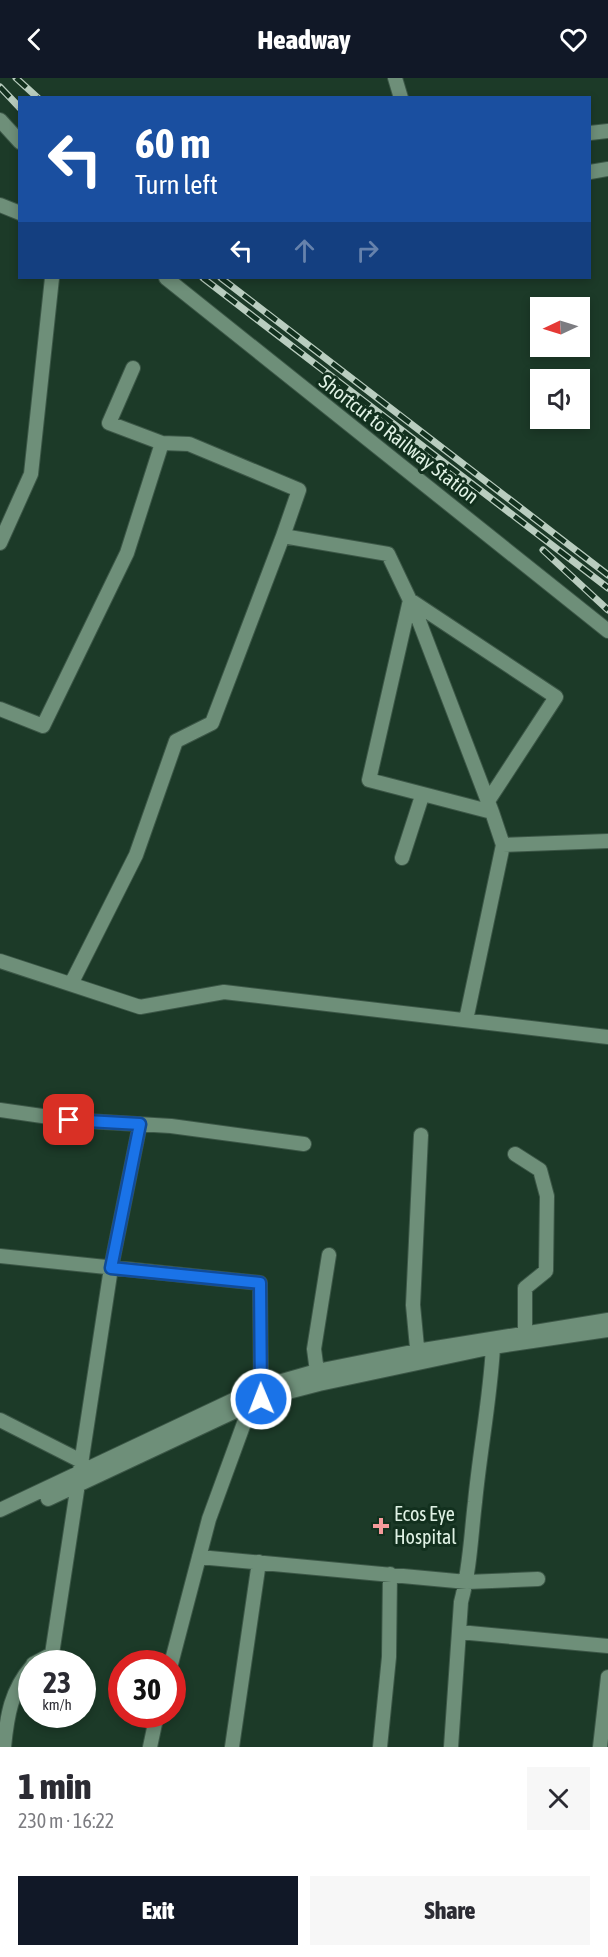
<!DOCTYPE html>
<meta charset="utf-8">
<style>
:root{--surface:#fff;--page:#f7f7f7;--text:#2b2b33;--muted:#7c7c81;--accent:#111827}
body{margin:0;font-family:"Asap Condensed",sans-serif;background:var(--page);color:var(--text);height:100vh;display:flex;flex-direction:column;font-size:22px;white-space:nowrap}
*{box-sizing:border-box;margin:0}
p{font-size:20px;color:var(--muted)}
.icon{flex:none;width:33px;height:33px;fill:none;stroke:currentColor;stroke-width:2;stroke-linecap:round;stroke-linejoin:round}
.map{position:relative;height:1669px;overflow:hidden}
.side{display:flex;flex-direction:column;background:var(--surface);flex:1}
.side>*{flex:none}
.hud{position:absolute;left:18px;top:18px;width:573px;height:183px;border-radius:0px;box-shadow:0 3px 9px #0003;background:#1a4fa0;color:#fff;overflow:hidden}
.needle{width:39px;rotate:266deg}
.fabs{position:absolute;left:530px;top:219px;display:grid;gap:12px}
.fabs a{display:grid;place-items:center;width:60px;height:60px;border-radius:0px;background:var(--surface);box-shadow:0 3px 9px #0003;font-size:30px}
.speed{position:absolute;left:18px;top:1572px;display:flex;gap:12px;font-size:30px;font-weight:700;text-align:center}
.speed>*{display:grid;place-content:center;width:78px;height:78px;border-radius:50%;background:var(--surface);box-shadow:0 3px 9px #0003;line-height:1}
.speed small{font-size:15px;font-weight:400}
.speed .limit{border:9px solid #d22;background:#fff;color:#111}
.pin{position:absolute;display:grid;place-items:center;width:51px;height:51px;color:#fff;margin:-26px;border-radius:12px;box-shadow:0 3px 9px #0006}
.me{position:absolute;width:66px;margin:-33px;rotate:359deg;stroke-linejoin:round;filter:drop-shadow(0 0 4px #0008)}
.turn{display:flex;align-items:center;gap:21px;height:126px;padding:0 18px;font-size:27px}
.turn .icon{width:78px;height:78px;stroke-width:2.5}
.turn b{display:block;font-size:42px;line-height:51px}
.lanes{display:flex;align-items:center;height:57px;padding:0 18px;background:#0003;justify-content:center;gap:30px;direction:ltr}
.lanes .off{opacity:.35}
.round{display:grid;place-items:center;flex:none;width:63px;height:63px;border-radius:0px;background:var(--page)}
.summary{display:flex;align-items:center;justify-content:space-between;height:102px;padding:0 18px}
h1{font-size:36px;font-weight:800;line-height:45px}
.cta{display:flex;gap:12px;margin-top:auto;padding:12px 18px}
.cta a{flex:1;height:69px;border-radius:0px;background:var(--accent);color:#fff;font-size:24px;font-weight:800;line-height:69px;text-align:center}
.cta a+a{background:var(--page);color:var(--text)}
header{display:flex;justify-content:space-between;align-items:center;height:78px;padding:0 18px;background:var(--accent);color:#fff;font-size:27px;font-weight:800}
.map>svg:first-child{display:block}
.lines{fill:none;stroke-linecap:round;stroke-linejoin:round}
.minor-casing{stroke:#3c5747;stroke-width:16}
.minor{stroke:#6e8f79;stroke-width:14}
.rail-casing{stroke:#b9cdbf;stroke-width:7}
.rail{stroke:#12301e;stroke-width:4.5;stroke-dasharray:14;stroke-linecap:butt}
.route-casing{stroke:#114b97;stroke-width:15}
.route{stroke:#1a73e8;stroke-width:10}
.poi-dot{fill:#f59b9b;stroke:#12301e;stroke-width:2}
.labels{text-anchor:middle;stroke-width:6;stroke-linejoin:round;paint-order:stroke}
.street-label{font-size:20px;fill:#e0f2e5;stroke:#12301e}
.poi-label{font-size:20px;fill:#e0f2e5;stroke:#12301e;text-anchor:start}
</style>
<header><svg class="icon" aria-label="back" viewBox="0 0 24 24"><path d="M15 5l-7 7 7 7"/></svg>Headway<svg class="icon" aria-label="heart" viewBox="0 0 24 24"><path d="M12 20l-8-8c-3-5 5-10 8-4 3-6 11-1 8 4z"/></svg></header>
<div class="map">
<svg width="608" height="1669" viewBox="0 0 608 1669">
<rect width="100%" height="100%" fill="#1c3a28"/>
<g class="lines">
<g class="minor-casing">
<path id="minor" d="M395 0 401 20
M0 42 20 64
M590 55 608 53
M590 94 608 91
M0 127 20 135
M166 200 608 553
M162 365 189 366 299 412 283 458
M0 465 31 396 52 200
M0 631 43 648 127 475 162 365 109 345 133 290
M488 723 556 619 410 522 369 702 492 734
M503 767 608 763
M402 780 422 718
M0 883 140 929 224 914 608 959
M71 906 136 777 176 663 212 645 283 458 388 476 416 535 492 734 503 767 466 942
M0 1032 70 1042 171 1048 304 1066
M515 1076 540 1092 547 1118 546 1193 525 1210V1263
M0 1178 260 1205 261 1316
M418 1280 413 1227 421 1057
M318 1301 314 1271 329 1177
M0 1342 81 1383
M48 1421 261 1321 319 1306 493 1269 608 1252
M0 1432 261 1309 317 1293 417 1273 608 1242
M199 1479 467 1504 538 1501
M459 1554 608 1568
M33 1586 52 1576 111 1190 140 1046
M171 1586 209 1441 251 1326
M4 1669C7 1638 11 1612 32 1588
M150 1669 157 1636
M232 1669 259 1484
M380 1669 389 1579 390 1496
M451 1669 461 1524C470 1491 471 1457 475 1424 480 1372 490 1322 493 1269
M600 1669 608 1599"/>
</g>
<use href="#minor" class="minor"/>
<g class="rail-casing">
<path id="rail" d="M16 0 38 20
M0 9 20 30
M203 200 608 510
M221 200 608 497
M543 472 608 532"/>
</g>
<use href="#rail" class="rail"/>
</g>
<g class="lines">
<g class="route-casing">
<path id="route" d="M69 1042 140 1046 111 1190 260 1205 261 1321"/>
</g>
<use href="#route" class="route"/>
</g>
<path class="poi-dot" d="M378 1439h6v6h6v6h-6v6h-6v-6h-6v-6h6z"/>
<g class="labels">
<g class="street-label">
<text transform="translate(399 361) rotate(38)" y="7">Shortcut to Railway Station</text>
</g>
<g class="poi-label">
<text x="394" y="1443">Ecos Eye<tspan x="394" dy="23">Hospital</tspan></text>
</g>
</g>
</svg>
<div class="fabs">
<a><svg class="needle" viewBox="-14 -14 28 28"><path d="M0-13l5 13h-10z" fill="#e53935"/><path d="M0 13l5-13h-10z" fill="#7c7c81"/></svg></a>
<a><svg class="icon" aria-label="sound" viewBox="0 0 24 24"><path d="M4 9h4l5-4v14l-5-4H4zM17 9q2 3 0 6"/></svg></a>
</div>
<div class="speed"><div>23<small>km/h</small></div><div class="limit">30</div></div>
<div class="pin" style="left:69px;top:1042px;background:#d93025"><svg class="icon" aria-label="arrive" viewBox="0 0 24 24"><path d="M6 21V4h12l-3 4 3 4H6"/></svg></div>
<svg class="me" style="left:261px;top:1321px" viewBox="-20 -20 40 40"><circle r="17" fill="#1a73e8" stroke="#fff" stroke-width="3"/><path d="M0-11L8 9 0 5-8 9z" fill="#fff"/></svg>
<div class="hud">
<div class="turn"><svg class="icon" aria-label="left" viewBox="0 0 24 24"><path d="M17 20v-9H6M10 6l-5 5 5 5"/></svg><div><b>60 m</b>Turn left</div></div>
<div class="lanes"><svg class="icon" aria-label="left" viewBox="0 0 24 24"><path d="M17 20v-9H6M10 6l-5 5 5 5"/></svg><svg class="icon off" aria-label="ahead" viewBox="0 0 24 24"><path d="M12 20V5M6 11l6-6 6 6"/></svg><svg class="icon off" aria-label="right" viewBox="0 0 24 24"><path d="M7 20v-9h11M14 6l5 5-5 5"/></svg></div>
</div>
</div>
<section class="side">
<div class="summary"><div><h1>1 min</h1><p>230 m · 16:22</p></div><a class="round"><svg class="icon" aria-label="close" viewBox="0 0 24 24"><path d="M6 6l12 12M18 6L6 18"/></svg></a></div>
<div class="cta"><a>Exit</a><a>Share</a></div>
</section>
